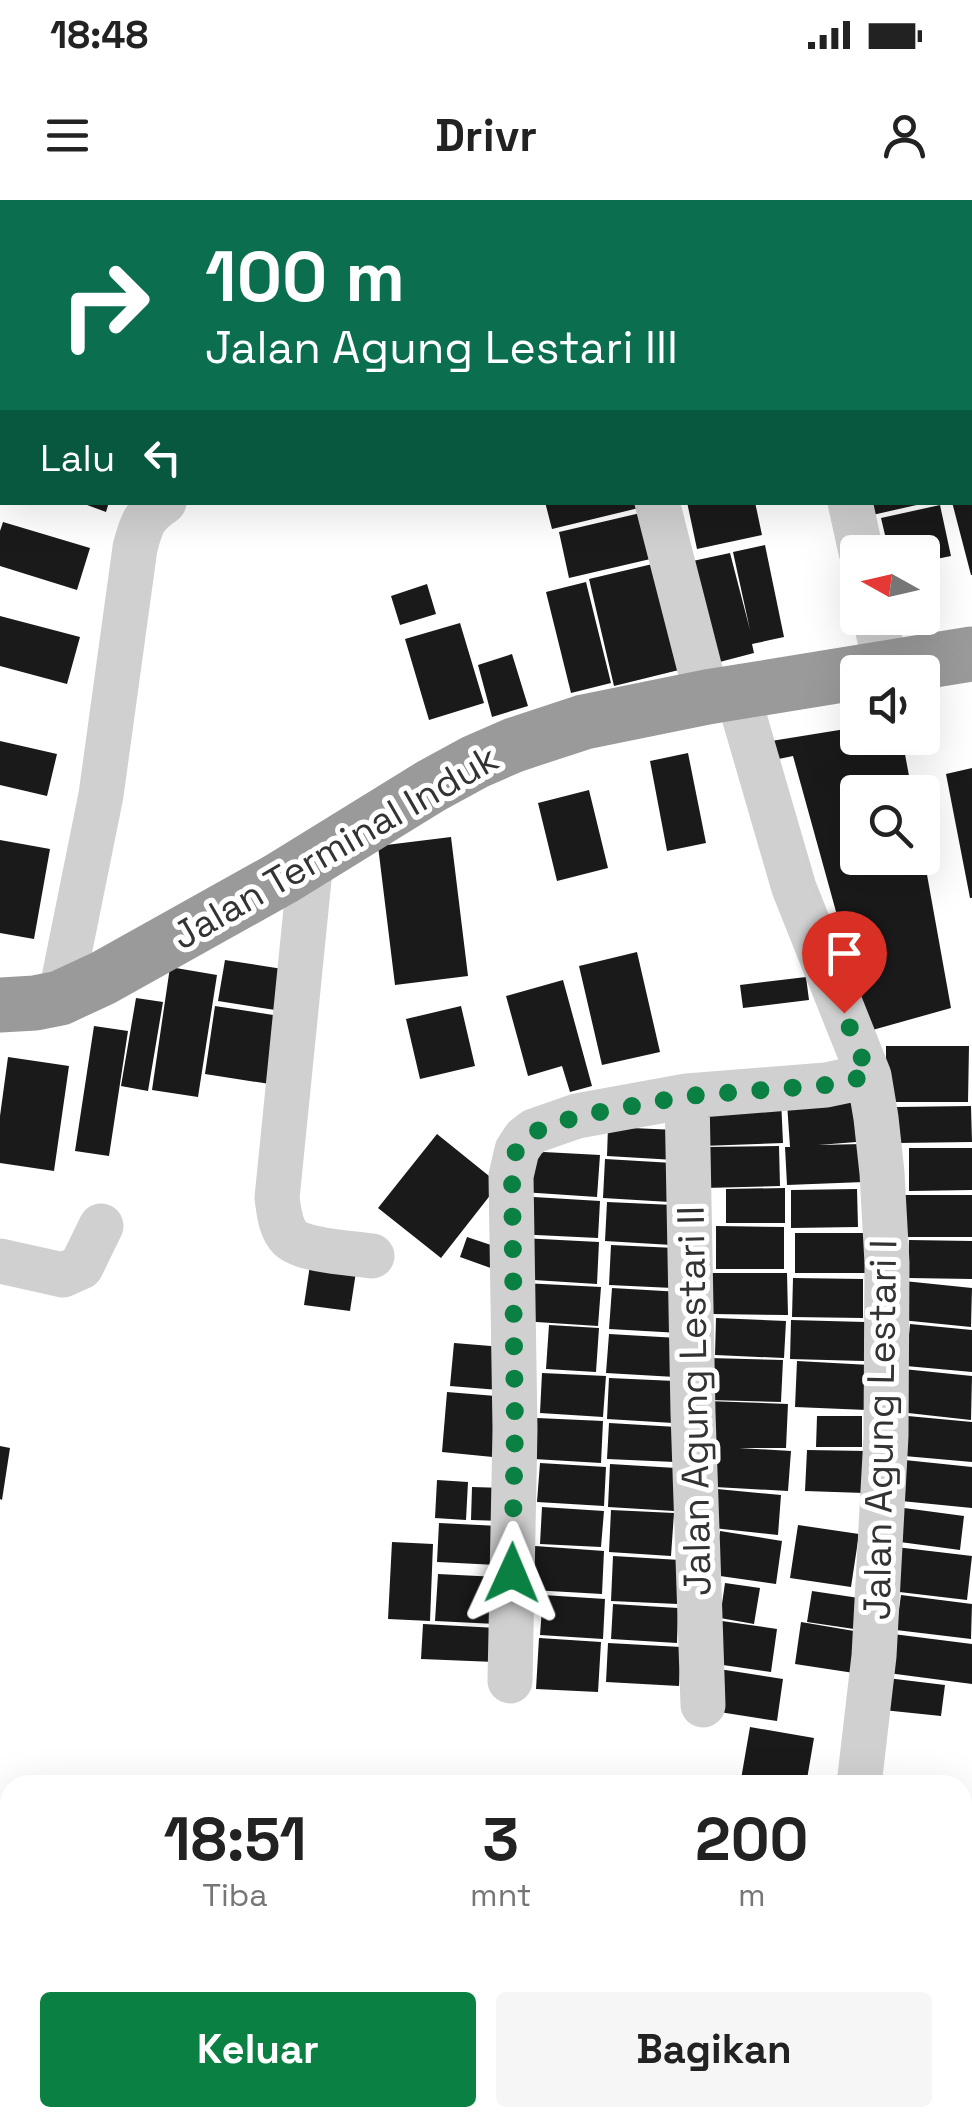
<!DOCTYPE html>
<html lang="id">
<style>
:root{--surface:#fff;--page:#f6f6f6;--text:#222;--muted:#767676;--accent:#0b8043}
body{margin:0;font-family:"Space Grotesk",sans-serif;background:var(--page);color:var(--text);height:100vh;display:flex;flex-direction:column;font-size:38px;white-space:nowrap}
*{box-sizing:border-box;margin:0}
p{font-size:32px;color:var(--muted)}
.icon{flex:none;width:55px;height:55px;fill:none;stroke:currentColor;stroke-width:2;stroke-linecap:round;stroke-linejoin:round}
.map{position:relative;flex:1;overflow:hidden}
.sheet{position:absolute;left:0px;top:1575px;width:972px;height:352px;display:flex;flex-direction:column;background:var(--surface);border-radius:30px 30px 0 0;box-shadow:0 10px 40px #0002}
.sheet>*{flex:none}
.guide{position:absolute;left:0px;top:0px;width:972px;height:305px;box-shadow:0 10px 40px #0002;background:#0b6e4f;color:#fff;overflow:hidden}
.needle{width:65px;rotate:278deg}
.fabs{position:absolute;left:840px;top:335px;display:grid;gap:20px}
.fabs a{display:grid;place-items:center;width:100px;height:100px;border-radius:10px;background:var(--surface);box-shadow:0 10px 40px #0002;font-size:50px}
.pin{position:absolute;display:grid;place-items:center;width:85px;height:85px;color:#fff;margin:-102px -42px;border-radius:50% 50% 50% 0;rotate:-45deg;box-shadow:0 0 10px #0007}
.pin .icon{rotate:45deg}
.me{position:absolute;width:110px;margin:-55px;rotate:1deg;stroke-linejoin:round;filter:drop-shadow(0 0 8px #0008)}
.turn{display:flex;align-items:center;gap:35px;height:210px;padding:0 40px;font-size:45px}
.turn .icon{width:130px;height:130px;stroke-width:2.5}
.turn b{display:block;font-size:70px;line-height:85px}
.then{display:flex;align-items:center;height:95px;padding:0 40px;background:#0003;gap:20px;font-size:38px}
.eta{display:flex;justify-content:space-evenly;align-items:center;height:170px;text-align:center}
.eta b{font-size:60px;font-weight:700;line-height:70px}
.action{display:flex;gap:20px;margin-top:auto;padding:20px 40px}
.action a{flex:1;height:115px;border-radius:10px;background:var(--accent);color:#fff;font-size:40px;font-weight:700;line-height:115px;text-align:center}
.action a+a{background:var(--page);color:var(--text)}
.status{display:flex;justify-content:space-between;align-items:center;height:70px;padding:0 50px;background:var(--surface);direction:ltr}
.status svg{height:28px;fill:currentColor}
header{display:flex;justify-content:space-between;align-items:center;height:130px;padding:0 40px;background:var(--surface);font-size:45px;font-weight:700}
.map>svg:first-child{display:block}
.building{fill:#1a1a1a}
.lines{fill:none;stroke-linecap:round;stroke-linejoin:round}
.minor{stroke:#d0d0d0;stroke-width:45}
.highway{stroke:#9a9a9a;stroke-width:55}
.route{stroke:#0b8043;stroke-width:18;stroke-dasharray:0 32.4}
.labels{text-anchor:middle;stroke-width:10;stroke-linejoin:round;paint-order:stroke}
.street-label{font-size:38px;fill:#333;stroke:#fff}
</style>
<div class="status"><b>18:48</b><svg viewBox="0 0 49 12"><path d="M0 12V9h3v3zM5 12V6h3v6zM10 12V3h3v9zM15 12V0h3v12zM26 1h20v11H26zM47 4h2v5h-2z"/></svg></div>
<header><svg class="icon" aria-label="menu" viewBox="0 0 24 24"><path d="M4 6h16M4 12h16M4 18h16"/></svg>Drivr<svg class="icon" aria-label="person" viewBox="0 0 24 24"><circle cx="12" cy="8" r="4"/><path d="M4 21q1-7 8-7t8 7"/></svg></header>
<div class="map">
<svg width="972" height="1927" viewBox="0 0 972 1927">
<rect width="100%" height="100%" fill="#fff"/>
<path class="building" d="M79 302H109L106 312Z
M545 302H646L647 306 552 329Z
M687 302H755L762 335 697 349Z
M865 302H921V304L868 316Z
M952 302H972V375H971Z
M940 305 951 356 922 362V352H889L881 318Z
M649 311 659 357 569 378 559 332Z
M3 322 90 348 77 390 0 366V331Z
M765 345 784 437 752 444 754 453 712 464 688 362 730 353 750 430 733 352Z
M661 362 687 468 614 486 589 379Z
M586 382 611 483 571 493 546 392Z
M427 384 436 414 400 425 391 396Z
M0 416 80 437 67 484 0 466Z
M460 423 484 503 429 520 405 439Z
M512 454 528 506 492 517 478 465Z
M858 527V538H902L912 592H858V658H924L951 808 869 831 793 556 769 561 765 542Z
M0 541 57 554 47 596 0 585Z
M688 553 706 643 667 651 650 561Z
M972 568V698H970L946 574Z
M589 590 608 668 557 681 538 603Z
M451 637 468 776 395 785 378 646Z
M0 640 50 649 34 739 0 733Z
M637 752 660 852 602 865 579 766Z
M225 760 289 770 282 811 218 801Z
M170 767 217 775 198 897 152 890Z
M806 777 809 800 743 808 740 785Z
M563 780 592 886 570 892 562 866 528 876 506 796Z
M136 798 163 802 148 891 121 886Z
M215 806 286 817 276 885 205 874Z
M461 806 475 866 420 879 406 819Z
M94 826 128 831 109 956 75 951Z
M886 846H969L968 902H886Z
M8 857 69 866 54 971 0 963V916Z
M866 897 869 941 818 945 863 944 864 982 787 985 785 947H790L787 903Z
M781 899 783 943 702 946 700 902Z
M971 906 972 942 898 943 897 907Z
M608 927 677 930 675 960 607 956Z
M437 934 499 984 441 1058 378 1008Z
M779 946 780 986 704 988 703 947Z
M909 948H972V990L909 991Z
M525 951 600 955 597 997 522 992Z
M605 959 673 963 670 1002 603 998Z
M785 988V1023H726V989Z
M857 989 858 1027 791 1028V990Z
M903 995H972V1037H903Z
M517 996 600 1001 598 1038 515 1034Z
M607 1002 674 1005 672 1045 605 1041Z
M716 1026 784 1027V1069H716Z
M795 1033H868V1073H795Z
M467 1037 506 1050 499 1071 460 1057Z
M521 1038 599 1042 597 1084 518 1079Z
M909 1040 972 1041V1079L908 1078Z
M611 1045 675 1048 673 1088 609 1085Z
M310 1065 356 1072 350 1111 304 1105Z
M712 1073H787L788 1115 712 1114Z
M793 1078 863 1079V1118L792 1117Z
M904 1081 972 1088 971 1127 901 1120Z
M523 1083 601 1087 598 1126 521 1121Z
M612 1088 681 1092 680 1133 609 1129Z
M716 1118 786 1121 784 1158 715 1155Z
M791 1120 865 1122 864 1161 790 1159Z
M910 1124 972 1130V1172L906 1166Z
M549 1125 599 1128 596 1172 546 1169Z
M609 1134 678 1138 675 1177 606 1173Z
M454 1143 503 1147 499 1190 450 1186Z
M710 1158 783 1160 781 1202 709 1200Z
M797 1161 870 1165 867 1210 795 1207Z
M903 1169 972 1176 971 1220 899 1212Z
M542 1173 606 1176 603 1217 540 1213Z
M609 1178 675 1181 673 1223 607 1219Z
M447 1192 508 1197 503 1258 442 1252Z
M707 1201 788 1204 786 1248H739L791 1251 788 1291 715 1287 718 1246 705 1245Z
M897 1215 972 1222V1262L893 1255Z
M817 1216H862V1247H816Z
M537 1218 603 1221 601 1263 534 1259Z
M609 1223 677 1227 675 1262 607 1259Z
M0 1246 10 1248 2 1300 0 1299Z
M807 1250 866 1251 864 1293 805 1291Z
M895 1259 972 1267V1308L891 1300Z
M540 1263 606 1267 604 1306 537 1302Z
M610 1264 676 1268 674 1311 608 1307Z
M437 1280 468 1282 466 1320 435 1318Z
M472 1287 505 1288 503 1321 471 1320Z
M717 1289 781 1295 778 1335 713 1328Z
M542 1307 604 1311 601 1347 540 1344Z
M904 1308 964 1316 960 1350 900 1342Z
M611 1310 674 1313 671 1356 609 1352Z
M439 1323 499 1326 497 1365 437 1362Z
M798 1325 859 1334 851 1387 790 1378Z
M720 1331 782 1341 776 1384 713 1375Z
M392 1342 433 1344 430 1421 388 1419Z
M535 1346 604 1351 602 1394 532 1390Z
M896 1347 972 1356 967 1400 891 1391Z
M613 1356 680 1360 678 1404 611 1401Z
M438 1374 498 1377 496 1424 435 1421Z
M725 1383 760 1388 754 1424 720 1418Z
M812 1391 859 1398 854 1429 807 1422Z
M543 1395 605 1399 603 1439 540 1435Z
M901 1395 972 1404 971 1439 896 1430Z
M613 1404 678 1408 677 1443 611 1439Z
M722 1421 777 1429 771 1472 716 1464Z
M801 1422 860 1432 854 1473 795 1464Z
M423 1424 497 1428 495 1462 421 1459Z
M893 1434 972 1444V1484L888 1473Z
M539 1438 601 1442 598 1492 536 1489Z
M608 1443 681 1447 679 1486 606 1482Z
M719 1469 783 1479 777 1521 713 1511Z
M887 1478 945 1485 941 1516 883 1510Z
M750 1527 814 1538 806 1585H740Z
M25 1918 70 1920V1927H24Z"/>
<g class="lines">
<path class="minor" d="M46 2 47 0
M439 2V0
M716 2 717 0
M0 156 2 147
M657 302 707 497
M850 302 861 352
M875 418 886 467
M737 492 794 688 869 876 876 918 882 973 887 1063 886 1236 874 1456 859 1585
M311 660 277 998C279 1011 280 1028 290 1038 304 1051 352 1053 372 1056
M60 798 101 595 135 348C141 325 143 316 164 302
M687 896 693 1213 703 1505
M0 1061 63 1075 81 1067 101 1026
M510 1481 515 1229 511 976 517 950 525 938 534 931 577 916 687 896 826 885 869 876
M0 1743 10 1746"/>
<path class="highway" d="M0 805 35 803 60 798 103 778 282 678 431 586 475 562 514 545 584 522 707 497 972 454"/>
</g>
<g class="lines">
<path class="route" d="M512 1373 515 1229 512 976 516 950 525 938 534 932 578 916 687 896 826 885 869 876 844 813"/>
</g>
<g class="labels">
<g class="street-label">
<text transform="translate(335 647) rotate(-30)" y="13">Jalan Terminal Induk</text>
<text transform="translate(694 1201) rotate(-91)" y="13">Jalan Agung Lestari II</text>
<text transform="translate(880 1230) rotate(-89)" y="13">Jalan Agung Lestari I</text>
</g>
</g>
</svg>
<div class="fabs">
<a><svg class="needle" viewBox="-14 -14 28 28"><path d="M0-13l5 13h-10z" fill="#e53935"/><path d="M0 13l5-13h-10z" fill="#767676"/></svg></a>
<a><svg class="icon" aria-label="sound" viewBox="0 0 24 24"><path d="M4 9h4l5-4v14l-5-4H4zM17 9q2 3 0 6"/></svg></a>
<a><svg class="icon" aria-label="search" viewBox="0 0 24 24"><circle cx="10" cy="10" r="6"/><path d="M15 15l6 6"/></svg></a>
</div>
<div class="pin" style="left:844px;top:813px;background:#d93025"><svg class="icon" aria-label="arrive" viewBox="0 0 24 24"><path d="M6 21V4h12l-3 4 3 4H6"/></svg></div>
<svg class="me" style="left:512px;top:1373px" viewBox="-20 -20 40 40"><path d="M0-17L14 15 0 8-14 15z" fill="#0b8043" stroke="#fff" stroke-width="4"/></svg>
<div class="guide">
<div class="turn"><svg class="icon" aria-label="right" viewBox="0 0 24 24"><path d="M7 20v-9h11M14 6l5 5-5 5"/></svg><div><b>100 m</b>Jalan Agung Lestari III</div></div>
<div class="then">Lalu<svg class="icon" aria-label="left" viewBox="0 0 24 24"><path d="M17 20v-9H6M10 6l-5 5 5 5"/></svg></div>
</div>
<section class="sheet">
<div class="eta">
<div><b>18:51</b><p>Tiba</p></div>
<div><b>3</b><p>mnt</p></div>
<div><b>200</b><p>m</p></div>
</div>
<div class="action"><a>Keluar</a><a>Bagikan</a></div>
</section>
</div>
